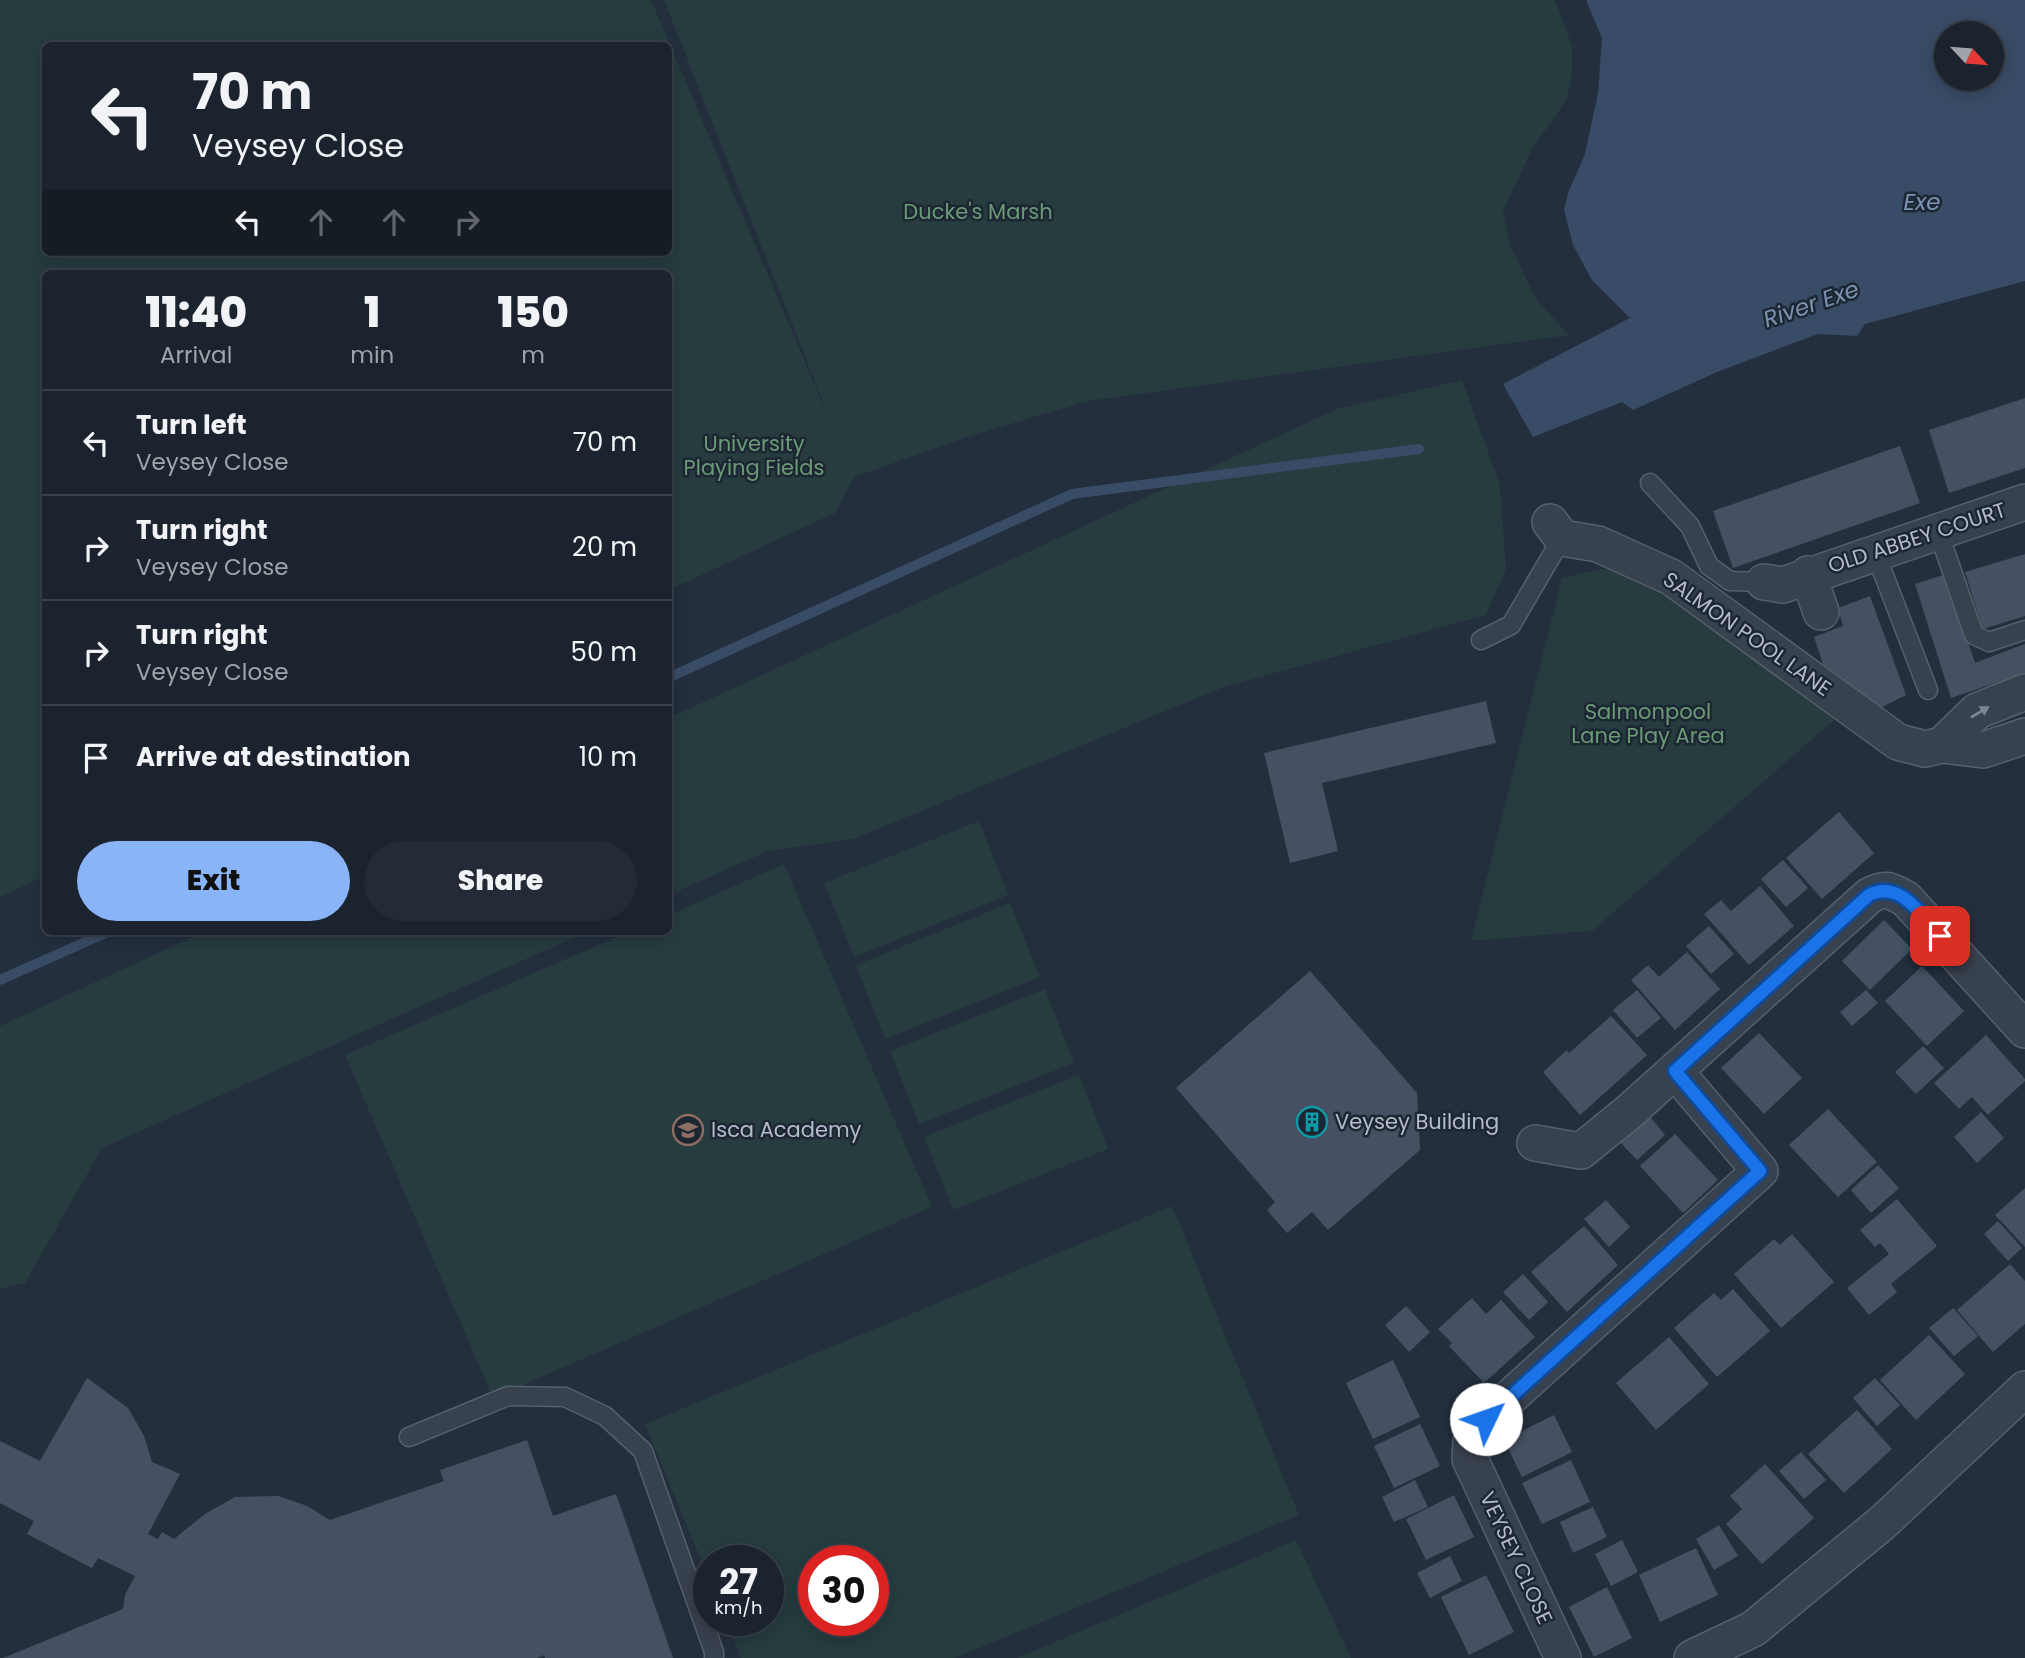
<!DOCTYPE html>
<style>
:root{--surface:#1b232e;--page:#242b36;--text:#f1f3f6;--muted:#a0a4aa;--line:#39404a;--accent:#8ab4f8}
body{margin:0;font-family:Poppins,sans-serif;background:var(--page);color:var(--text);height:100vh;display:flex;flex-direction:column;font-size:26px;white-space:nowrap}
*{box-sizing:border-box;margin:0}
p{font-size:23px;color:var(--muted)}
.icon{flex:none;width:38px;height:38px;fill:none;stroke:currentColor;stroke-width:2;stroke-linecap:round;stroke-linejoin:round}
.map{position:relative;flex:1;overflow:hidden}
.details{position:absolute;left:42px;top:270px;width:630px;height:665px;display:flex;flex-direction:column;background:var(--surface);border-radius:10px;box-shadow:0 4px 18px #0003,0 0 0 2px var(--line)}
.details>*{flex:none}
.guide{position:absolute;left:42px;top:42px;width:630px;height:214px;border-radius:10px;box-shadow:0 4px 18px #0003,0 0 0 2px var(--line);background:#1b232e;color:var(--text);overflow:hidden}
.needle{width:46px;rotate:116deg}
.tools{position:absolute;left:1934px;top:21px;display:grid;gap:14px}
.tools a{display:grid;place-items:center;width:70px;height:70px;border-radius:50%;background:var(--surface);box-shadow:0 4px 18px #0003,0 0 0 2px var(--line);font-size:35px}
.speed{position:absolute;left:693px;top:1545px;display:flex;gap:14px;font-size:35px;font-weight:700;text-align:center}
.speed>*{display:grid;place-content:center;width:91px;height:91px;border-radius:50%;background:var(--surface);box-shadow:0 4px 18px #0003,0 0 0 2px var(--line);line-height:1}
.speed small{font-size:18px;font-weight:400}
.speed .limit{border:10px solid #d22;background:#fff;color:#111}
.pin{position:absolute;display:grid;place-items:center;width:60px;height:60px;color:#fff;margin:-30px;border-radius:14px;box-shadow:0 4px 10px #0006}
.me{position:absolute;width:77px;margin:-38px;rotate:48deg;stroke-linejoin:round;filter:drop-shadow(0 0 5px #0008)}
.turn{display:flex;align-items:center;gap:24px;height:147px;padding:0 35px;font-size:32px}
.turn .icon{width:91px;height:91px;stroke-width:2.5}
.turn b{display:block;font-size:49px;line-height:60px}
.lanes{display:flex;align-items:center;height:66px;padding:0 35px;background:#0003;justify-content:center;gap:35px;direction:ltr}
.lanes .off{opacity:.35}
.eta{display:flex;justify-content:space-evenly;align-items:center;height:119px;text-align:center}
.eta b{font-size:42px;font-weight:800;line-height:49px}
.button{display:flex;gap:14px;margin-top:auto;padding:14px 35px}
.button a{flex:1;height:80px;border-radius:42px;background:var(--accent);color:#111;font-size:28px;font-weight:800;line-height:80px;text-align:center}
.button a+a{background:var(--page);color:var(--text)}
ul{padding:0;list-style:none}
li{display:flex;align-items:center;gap:21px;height:105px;padding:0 35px;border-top:2px solid var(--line)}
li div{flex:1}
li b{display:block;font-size:26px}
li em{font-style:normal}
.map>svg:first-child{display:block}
.green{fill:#263c3f;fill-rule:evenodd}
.water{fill:#394c67;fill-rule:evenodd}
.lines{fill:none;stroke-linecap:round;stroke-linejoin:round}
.stream{stroke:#394c67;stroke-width:10}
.building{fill:#455162}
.lane-casing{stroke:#565f6c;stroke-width:21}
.street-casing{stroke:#565f6c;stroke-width:38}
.lane{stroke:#38414e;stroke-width:18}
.street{stroke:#38414e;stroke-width:35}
.oneway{fill:#7c8592}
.route-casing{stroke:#114b97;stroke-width:18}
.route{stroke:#1a73e8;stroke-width:12}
.labels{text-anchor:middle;stroke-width:5;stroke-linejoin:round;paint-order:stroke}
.park-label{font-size:21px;fill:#6b9a76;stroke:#1d2633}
.street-label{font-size:21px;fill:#b4bcc9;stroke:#1d2633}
.poi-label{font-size:21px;fill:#b4bcc9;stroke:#1d2633;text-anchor:start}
.water-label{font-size:23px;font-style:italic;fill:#7c92b1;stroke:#1d2633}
</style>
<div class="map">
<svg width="2025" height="1658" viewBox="0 0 2025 1658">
<rect width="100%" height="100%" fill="#242f3e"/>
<path class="green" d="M0 0H651L836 435 664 0H1555L1572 46V73L1567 99 1532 149 1503 211 1511 247 1536 299 1569 335 1088 401 970 436 854 477 835 513 669 590 668 273H46L45 876 0 897ZM46 46H668V252H46Z
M1462 380 1500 485 1506 569 1486 615 1224 687 853 839 768 851 669 895V718L1337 409Z
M1605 568 1640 578 1684 602 1841 714 1592 931 1471 941 1562 578Z
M979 821 1008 895 854 957 824 883Z
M784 864 932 1207 493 1398 345 1055 631 931H668L669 915Z
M1010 903 1040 977 885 1039 856 965Z
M206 931H589L102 1148 25 1283 0 1289V1026Z
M1045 989 1074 1063 919 1124 890 1051Z
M1079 1075 1108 1149 953 1210 924 1137Z
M1172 1206 1299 1515 955 1658H741L726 1621 768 1620V1561H709V1580L645 1424ZM873 1561V1620H814V1561Z
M1296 1540 1351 1658H1017Z"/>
<path class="water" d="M1586 0H2025V281L1865 324 1857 336 1818 334 1717 372 1633 410 1622 402 1533 437 1503 384 1630 318 1592 280 1573 245 1564 210 1568 193 1585 154 1598 93 1602 38ZM1946 33H1992V79H1946Z"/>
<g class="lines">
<path class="stream" d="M668 678 1072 494 1419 449
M0 980 110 931"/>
</g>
<path class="building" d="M2025 398V468L1949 493 1929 430Z
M1900 446 1920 503 1733 568 1713 511Z
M2025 554V616L1983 629 1965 572Z
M1946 574 1975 663 2025 644V673L1951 698 1915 584Z
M1870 596 1906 695 1880 708 1823 664 1814 637 1843 626 1838 608Z
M1486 701 1496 743 1322 783 1338 851 1290 863 1264 753Z
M1839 812 1874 853 1822 899 1786 858Z
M1783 860 1808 888 1786 907 1761 879Z
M1760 886 1794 926 1749 965 1704 914 1721 900 1731 911Z
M1884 920 1912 949 1870 990 1842 961Z
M1709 926 1734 954 1711 974 1686 946Z
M1687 952 1720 989 1675 1030 1631 980 1648 965 1659 977Z
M1922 966 1964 1011 1927 1046 1885 1001Z
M1310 971 1417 1093 1420 1150 1328 1230 1312 1212 1287 1233 1267 1210 1275 1202 1176 1088Z
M1637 990 1661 1018 1637 1038 1613 1010Z
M1866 990 1878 1003 1852 1026 1840 1012Z
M1611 1016 1647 1055 1580 1115 1543 1072 1567 1050 1569 1053Z
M1759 1033 1802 1078 1764 1114 1721 1068Z
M1986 1035 2025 1079V1081L1988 1115 1972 1097 1959 1109 1934 1083Z
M1923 1046 1944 1068 1916 1094 1895 1072Z
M1828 1109 1877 1162 1838 1197 1789 1145Z
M1981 1112 2004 1138 1977 1163 1954 1137Z
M1647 1113 1665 1135 1637 1160 1618 1140Z
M1675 1134 1718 1180 1683 1213 1640 1166Z
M1878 1165 1899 1188 1871 1213 1851 1190Z
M2025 1188V1247L1995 1215Z
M1897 1199 1937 1246 1891 1284 1897 1292 1869 1315 1847 1288 1889 1254 1880 1243 1875 1247 1860 1230Z
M1606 1200 1630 1227 1609 1247 1584 1219Z
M1998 1221 2022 1248 2008 1261 1984 1234Z
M1584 1226 1618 1265 1567 1312 1531 1272Z
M1792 1234 1834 1282 1781 1328 1734 1274 1774 1239 1780 1245Z
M2010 1264 2025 1281V1324L1993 1352 1957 1310Z
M1523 1274 1548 1302 1529 1320 1503 1292Z
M1733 1289 1770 1331 1717 1377 1674 1328 1714 1293 1721 1300Z
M1472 1298 1486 1314 1501 1300 1535 1337 1484 1383 1449 1346 1452 1343 1438 1329Z
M1406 1306 1430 1332 1409 1352 1385 1325Z
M1953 1308 1978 1336 1954 1356 1929 1328Z
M1929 1335 1965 1374 1916 1420 1880 1380Z
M1669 1337 1709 1384 1656 1430 1616 1383Z
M1393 1360 1420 1417 1373 1439 1346 1383Z
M87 1378 128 1408 144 1436 152 1462 180 1474 148 1534 158 1539 162 1532 174 1539 205 1514 235 1497 279 1496 307 1506 330 1520 444 1481 440 1470 527 1440 553 1516 616 1494 673 1658H545L544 1655 537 1658H3L123 1609 125 1595 135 1576 98 1558 92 1568 27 1534 34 1521 0 1503V1441L40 1461Z
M1875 1378 1900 1405 1877 1426 1853 1398Z
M1857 1410 1892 1449 1844 1493 1808 1454Z
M1554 1415 1572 1452 1522 1477 1504 1440Z
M1420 1424 1440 1466 1394 1488 1374 1446Z
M1801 1452 1826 1480 1804 1499 1779 1471Z
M1571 1460 1590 1502 1542 1524 1522 1483Z
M1765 1464 1814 1518 1762 1564 1726 1524 1742 1509 1730 1496Z
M1415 1480 1428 1507 1394 1522 1382 1497Z
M1454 1495 1474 1537 1426 1560 1406 1519Z
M1593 1507 1607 1537 1573 1553 1560 1522Z
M1719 1525 1738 1556 1714 1570 1696 1539Z
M1622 1540 1638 1572 1611 1586 1595 1554Z
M1696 1548 1718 1595 1660 1622 1639 1575Z
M1450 1556 1462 1581 1430 1598 1417 1573Z
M1486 1575 1514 1632 1469 1655 1441 1597Z
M1607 1587 1632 1638 1594 1657 1569 1607Z"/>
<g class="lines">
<g class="lane-casing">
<path id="lane" d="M1650 483 1690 526 1709 566 1730 581 1764 582
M1938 531 1974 635 1989 642 2025 630
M1875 552 1928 690
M1481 640 1511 625 1562 538
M409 1437 508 1396 565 1397 605 1416 643 1451 714 1652V1658"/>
</g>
<g class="street-casing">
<path id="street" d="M1550 522 1562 538 1598 544 1671 577 1898 742 1925 749 1942 745 1983 750 2025 736
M1808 574 1821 612
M1764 582 1783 585 2025 502
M1942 745 1977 711 2025 692
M1535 1143 1581 1151 1630 1111 1869 896C1886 886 1891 891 1906 899L2025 1030
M1563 1658 1470 1459 1471 1441 1486 1419 1760 1171 1675 1071
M1692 1658 1753 1629 1882 1523 2025 1389"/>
</g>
<use href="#lane" class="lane"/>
<use href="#street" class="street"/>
</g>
<defs><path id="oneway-solid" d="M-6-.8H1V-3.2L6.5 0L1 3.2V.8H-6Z" transform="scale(1.75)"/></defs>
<use class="oneway" href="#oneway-solid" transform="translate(1980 712) rotate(-31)"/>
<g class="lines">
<g class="route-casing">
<path id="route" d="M1486 1419 1760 1171 1675 1071 1869 895C1900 879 1922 916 1940 936"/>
</g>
<use href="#route" class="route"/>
</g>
<defs>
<g id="building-ring" transform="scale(1.575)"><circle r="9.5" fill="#1d2633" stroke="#0f9aa8" stroke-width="1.5"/><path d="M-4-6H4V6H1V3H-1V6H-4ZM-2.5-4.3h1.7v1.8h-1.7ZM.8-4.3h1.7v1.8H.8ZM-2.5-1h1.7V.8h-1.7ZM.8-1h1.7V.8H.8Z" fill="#0f9aa8"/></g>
<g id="school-ring" transform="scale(1.575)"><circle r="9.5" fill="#1d2633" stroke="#8d6e63" stroke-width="1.5"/><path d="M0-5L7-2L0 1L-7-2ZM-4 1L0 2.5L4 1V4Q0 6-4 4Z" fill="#8d6e63"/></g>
</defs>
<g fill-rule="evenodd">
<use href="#building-ring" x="1312" y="1122"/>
<use href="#school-ring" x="688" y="1130"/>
</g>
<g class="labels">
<g class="park-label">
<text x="978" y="219">Ducke's Marsh</text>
<text x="754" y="451">University<tspan x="754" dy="24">Playing Fields</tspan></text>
<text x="1648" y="719">Salmonpool<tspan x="1648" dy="24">Lane Play Area</tspan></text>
</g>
<g class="street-label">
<text transform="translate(1917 538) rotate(-18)" y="7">OLD ABBEY COURT</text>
<text transform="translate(1747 634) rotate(35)" y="7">SALMON POOL LANE</text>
<text transform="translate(1516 1558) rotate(65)" y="7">VEYSEY CLOSE</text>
</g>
<g class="poi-label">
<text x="1335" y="1129">Veysey Building</text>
<text x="711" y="1137">Isca Academy</text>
</g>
<g class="water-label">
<text x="1922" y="210">Exe</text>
<text transform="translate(1811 304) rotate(-19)" y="8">River Exe</text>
</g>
</g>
</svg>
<div class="tools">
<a><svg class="needle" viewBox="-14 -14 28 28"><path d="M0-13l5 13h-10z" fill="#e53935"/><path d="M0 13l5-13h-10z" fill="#a0a4aa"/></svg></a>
</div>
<div class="speed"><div>27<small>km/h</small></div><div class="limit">30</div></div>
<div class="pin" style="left:1940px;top:936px;background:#d93025"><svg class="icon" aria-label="arrive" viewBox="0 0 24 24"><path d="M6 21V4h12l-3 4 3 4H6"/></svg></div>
<svg class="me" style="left:1486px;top:1419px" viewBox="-20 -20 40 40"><circle r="19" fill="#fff"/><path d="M0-13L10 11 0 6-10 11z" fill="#1a73e8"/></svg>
<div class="guide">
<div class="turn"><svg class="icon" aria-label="left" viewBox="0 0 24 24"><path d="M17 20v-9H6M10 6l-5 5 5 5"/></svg><div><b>70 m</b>Veysey Close</div></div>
<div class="lanes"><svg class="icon" aria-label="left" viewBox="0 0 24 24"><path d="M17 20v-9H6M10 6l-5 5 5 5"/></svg><svg class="icon off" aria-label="ahead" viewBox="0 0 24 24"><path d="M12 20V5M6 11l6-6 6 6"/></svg><svg class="icon off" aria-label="ahead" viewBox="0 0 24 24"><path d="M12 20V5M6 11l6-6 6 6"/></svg><svg class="icon off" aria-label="right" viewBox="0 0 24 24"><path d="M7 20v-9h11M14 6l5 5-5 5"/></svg></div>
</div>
<section class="details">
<div class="eta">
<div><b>11:40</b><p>Arrival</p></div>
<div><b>1</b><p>min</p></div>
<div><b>150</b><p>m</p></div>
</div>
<ul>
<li><svg class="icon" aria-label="left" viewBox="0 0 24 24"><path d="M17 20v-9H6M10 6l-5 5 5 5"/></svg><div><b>Turn left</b><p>Veysey Close</p></div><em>70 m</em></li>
<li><svg class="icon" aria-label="right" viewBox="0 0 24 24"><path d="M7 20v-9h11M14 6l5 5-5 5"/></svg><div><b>Turn right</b><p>Veysey Close</p></div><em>20 m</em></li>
<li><svg class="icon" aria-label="right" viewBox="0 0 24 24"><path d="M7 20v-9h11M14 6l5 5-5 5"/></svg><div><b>Turn right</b><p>Veysey Close</p></div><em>50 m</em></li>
<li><svg class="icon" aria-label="arrive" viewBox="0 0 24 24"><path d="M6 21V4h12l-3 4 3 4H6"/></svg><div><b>Arrive at destination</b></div><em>10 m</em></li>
</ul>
<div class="button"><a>Exit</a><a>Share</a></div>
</section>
</div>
